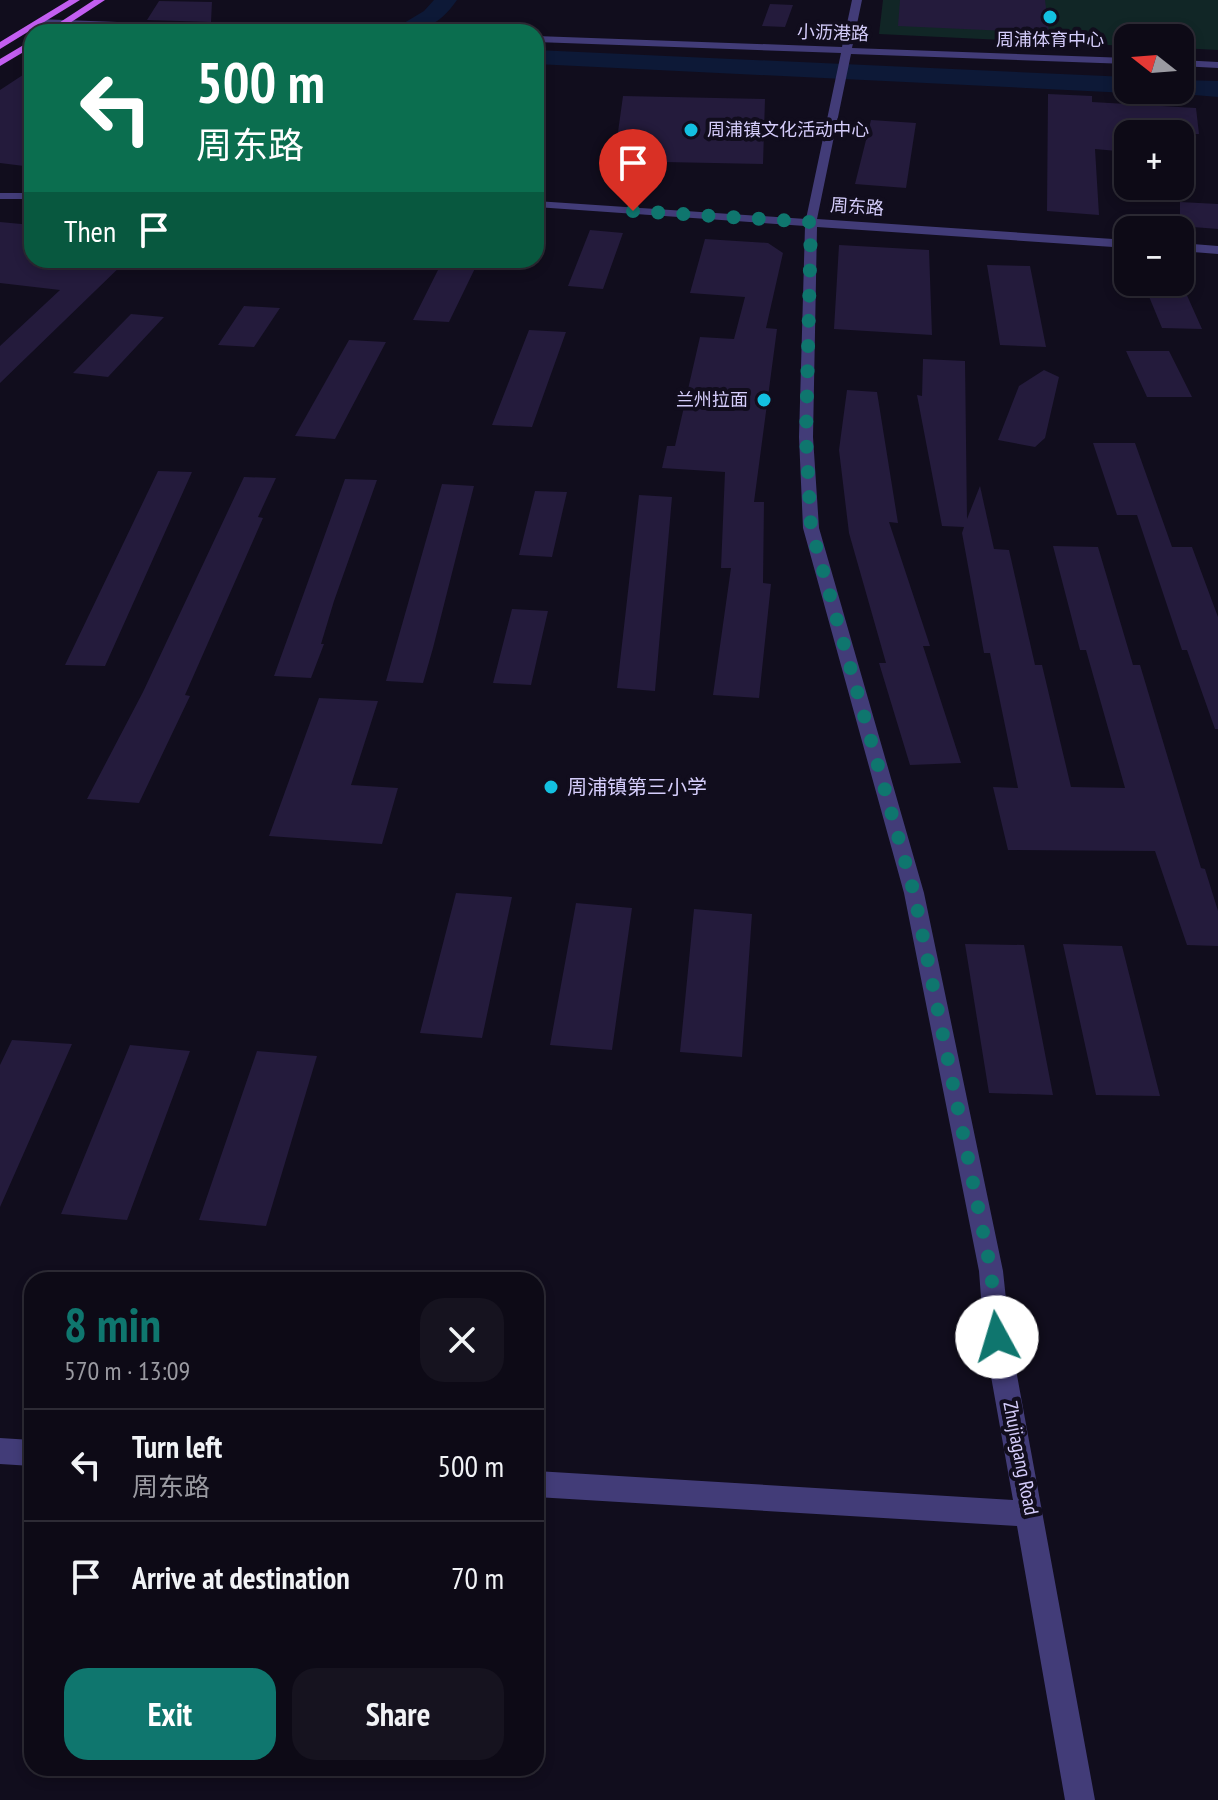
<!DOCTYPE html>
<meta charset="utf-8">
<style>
:root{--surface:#0d0a16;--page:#16131f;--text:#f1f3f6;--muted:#9a9aa1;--line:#2d2b35;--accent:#0f766e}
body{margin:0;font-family:"PT Sans Narrow","Noto Sans SC",sans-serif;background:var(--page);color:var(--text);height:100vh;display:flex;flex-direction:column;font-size:30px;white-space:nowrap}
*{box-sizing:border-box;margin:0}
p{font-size:26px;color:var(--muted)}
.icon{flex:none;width:44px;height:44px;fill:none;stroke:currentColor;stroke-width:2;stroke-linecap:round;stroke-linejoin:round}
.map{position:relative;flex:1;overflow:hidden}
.sheet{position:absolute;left:24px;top:1272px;width:520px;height:504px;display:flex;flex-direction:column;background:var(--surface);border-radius:24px;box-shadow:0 4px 12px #0003,0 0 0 2px var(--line)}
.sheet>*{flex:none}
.banner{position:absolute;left:24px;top:24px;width:520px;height:244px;border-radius:24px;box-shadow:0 4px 12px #0003,0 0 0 2px var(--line);background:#0b6e4f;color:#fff;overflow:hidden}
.needle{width:52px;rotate:287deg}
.tools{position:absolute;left:1114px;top:24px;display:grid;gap:16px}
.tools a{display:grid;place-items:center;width:80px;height:80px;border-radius:16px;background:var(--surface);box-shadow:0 4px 12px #0003,0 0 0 2px var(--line);font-size:40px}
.pin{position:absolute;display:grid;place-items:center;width:68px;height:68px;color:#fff;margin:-82px -34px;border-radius:50% 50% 50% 0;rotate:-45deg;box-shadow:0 0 8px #0007}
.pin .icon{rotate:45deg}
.me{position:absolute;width:88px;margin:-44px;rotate:354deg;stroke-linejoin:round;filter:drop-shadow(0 0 6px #0008)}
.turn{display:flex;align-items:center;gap:28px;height:168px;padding:0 40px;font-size:36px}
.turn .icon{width:104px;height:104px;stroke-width:2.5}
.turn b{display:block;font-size:56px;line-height:68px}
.then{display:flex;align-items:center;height:76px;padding:0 40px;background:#0003;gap:16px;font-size:30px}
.round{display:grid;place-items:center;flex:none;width:84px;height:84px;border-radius:24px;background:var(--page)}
.headline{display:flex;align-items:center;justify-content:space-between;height:136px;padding:0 40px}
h1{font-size:48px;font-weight:800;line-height:60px;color:var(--accent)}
.action{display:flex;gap:16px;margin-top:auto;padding:16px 40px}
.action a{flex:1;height:92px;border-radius:24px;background:var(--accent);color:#fff;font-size:32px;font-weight:800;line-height:92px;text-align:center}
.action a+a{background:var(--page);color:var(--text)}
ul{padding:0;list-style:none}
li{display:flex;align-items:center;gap:24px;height:112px;padding:0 40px;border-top:2px solid var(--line)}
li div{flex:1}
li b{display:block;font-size:30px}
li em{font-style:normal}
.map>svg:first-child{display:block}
.green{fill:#112626}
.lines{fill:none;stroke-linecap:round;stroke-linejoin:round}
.river{fill:#0d1937;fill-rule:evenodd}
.building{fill:#241b3c}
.minor{fill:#423c78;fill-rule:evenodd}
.major{fill:#c35ef1;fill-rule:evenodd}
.route{stroke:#0f766e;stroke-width:14;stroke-dasharray:0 25.2}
.poi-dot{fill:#13c0e1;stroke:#110d1d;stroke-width:3}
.labels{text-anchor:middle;stroke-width:8;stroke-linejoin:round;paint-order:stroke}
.far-street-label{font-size:18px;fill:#d5cdfb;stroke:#110d1d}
.far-poi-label{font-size:18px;fill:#d5cdfb;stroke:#110d1d}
.poi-label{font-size:20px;fill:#d5cdfb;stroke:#110d1d;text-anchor:start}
.street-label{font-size:20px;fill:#d5cdfb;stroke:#110d1d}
</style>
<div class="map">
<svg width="1218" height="1800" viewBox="0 0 1218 1800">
<rect width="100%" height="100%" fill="#110d1d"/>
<path class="green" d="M883 0H1218V50L1180 48V38H1128V46L879 34Z"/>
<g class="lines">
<path class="river" d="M434 0H457C438 27 421 32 389 32L424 11Z
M536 50 1128 77V90H1137L1128 93 536 64Z
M1180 80 1218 81V97L1171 93 1169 90H1180Z"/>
</g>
<path class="building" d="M900 0H1045L1049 33 898 26Z
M159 1 212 2 211 22 147 20Z
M770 4 793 5 785 27 762 26Z
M32 69V167L0 163V90Z
M1048 94 1092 96V102L1196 108 1199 134H1128V152L1095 149 1099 215 1047 211Z
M623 96 765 99 763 164 614 161Z
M871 120 916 123 906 188 855 184Z
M1180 202 1218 204V229L1180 226Z
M0 222 32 225V260H127L0 383V346L60 290 0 283Z
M590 230 623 233 603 289 568 286Z
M705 239 768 243 783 253 766 328 777 329 754 502H764L763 583 771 584 759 698 713 695 731 568H721L725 472 662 468 667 446H675L700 337 734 339 745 297 690 293Z
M839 245 929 250 932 335 834 329Z
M443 260H479L449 322 413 320Z
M987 265 1030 266 1046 347 1000 345Z
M1143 282H1181L1202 329 1162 328Z
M244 306 280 308 254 347 218 345Z
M131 314 164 317 108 377 73 373Z
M529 330 566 332 532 427 492 425Z
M349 340 386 342 335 439 295 436Z
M1126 351H1169L1192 397H1147Z
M923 359 965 361 967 519 980 486 994 549 1009 550 1035 665H1042L1071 787 1125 788 1086 650H1080L1053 546 1098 547 1133 665H1140L1201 868 1205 869 1218 911V946L1187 945 1155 851 1008 850 993 787 1018 788 990 653H984L962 533 964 527 942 526 917 395 922 396Z
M1044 370 1059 377 1045 438 1035 447 998 440 1019 386Z
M847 390 877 392 898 523 889 522 930 646H923L961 763 910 765 879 663H886L849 533 839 450Z
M1093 443H1135L1172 547H1192L1218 617V729H1215L1187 650H1182L1137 515H1117Z
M158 471 192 472 105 666 65 665Z
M244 477 276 478 258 517 263 518 185 695 190 696 139 803 87 799 143 692Z
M345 479 377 480 334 601 321 644H324L311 678 274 676Z
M442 484 474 486 433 648 423 683 386 681Z
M535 491 567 492 552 557 519 555Z
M639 495 672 497 655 691 617 688Z
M512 609 548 611 531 685 493 683Z
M319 698 378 701 351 785 398 788 382 844 269 836Z
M456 893 512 897 482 1038 420 1033Z
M576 903 632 908 612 1050 550 1045Z
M694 909 752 914 742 1057 680 1052Z
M965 944 1024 945 1053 1095 989 1093Z
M1063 944 1122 946 1160 1096 1096 1095Z
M12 1040 72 1044 0 1207V1065Z
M130 1045 190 1051 127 1220 61 1214Z
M257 1051 317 1056 266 1226 199 1220Z"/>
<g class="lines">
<path class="minor" d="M852 0H862L852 48 1128 58V64L851 54 817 219 1128 240V248L817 227 813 437 819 528 924 893 1003 1271 1010 1337 1095 1800H1065L1017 1526 536 1497V1471L1013 1500 984 1337 979 1271 904 893 803 528 799 437 805 226 536 207V201L806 219 841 53 536 42V36L842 47Z
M38 19 304 29 309 32 41 24Z
M1180 60 1218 62V68L1180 66Z
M0 193H32V199H0Z
M1180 243 1218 246V254L1180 251Z
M0 1438 32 1440V1466L0 1464Z"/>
<path class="major" d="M69 0H80L0 49V42Z
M94 0H105L56 32H45Z
M32 40V47L0 66V59Z"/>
</g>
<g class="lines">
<path class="route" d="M633 211 811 222 806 437 811 528 914 893 991 1271 997 1337"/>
</g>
<g class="poi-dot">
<circle cx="1050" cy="17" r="8"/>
<circle cx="691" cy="130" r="8"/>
<circle cx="764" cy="400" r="8"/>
<circle cx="551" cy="787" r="8"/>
</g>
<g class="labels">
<g class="far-street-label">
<text transform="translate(833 33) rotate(2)" y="6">小沥港路</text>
<text transform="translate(857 207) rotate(4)" y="6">周东路</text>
</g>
<g class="far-poi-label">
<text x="1050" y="46">周浦体育中心</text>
<text x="707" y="136" text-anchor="start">周浦镇文化活动中心</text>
<text x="748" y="406" text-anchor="end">兰州拉面</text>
</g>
<g class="poi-label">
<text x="567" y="794">周浦镇第三小学</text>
</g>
<g class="street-label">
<text transform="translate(1021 1458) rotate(79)" y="7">Zhujiagang Road</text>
</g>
</g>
</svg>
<div class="tools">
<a><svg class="needle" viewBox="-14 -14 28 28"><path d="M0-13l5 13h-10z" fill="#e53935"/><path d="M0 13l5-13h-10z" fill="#9a9aa1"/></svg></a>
<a>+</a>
<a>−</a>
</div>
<div class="pin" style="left:633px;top:211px;background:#d93025"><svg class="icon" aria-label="arrive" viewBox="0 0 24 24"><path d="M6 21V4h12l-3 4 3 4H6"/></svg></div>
<svg class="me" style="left:997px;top:1337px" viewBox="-20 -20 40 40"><circle r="19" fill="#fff"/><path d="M0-13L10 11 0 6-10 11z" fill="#0f766e"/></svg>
<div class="banner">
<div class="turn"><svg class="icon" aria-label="left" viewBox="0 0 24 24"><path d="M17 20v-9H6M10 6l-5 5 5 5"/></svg><div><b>500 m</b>周东路</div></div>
<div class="then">Then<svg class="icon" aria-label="arrive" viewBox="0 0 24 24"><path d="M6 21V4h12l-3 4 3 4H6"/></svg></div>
</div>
<section class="sheet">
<div class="headline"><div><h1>8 min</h1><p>570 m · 13:09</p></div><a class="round"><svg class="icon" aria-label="close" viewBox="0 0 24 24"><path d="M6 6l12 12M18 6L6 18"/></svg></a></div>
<ul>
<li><svg class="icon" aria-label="left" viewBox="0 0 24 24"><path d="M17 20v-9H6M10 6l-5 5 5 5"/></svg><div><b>Turn left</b><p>周东路</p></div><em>500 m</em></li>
<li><svg class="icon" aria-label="arrive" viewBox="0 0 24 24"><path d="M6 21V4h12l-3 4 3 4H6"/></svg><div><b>Arrive at destination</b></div><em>70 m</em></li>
</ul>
<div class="action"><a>Exit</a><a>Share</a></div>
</section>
</div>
